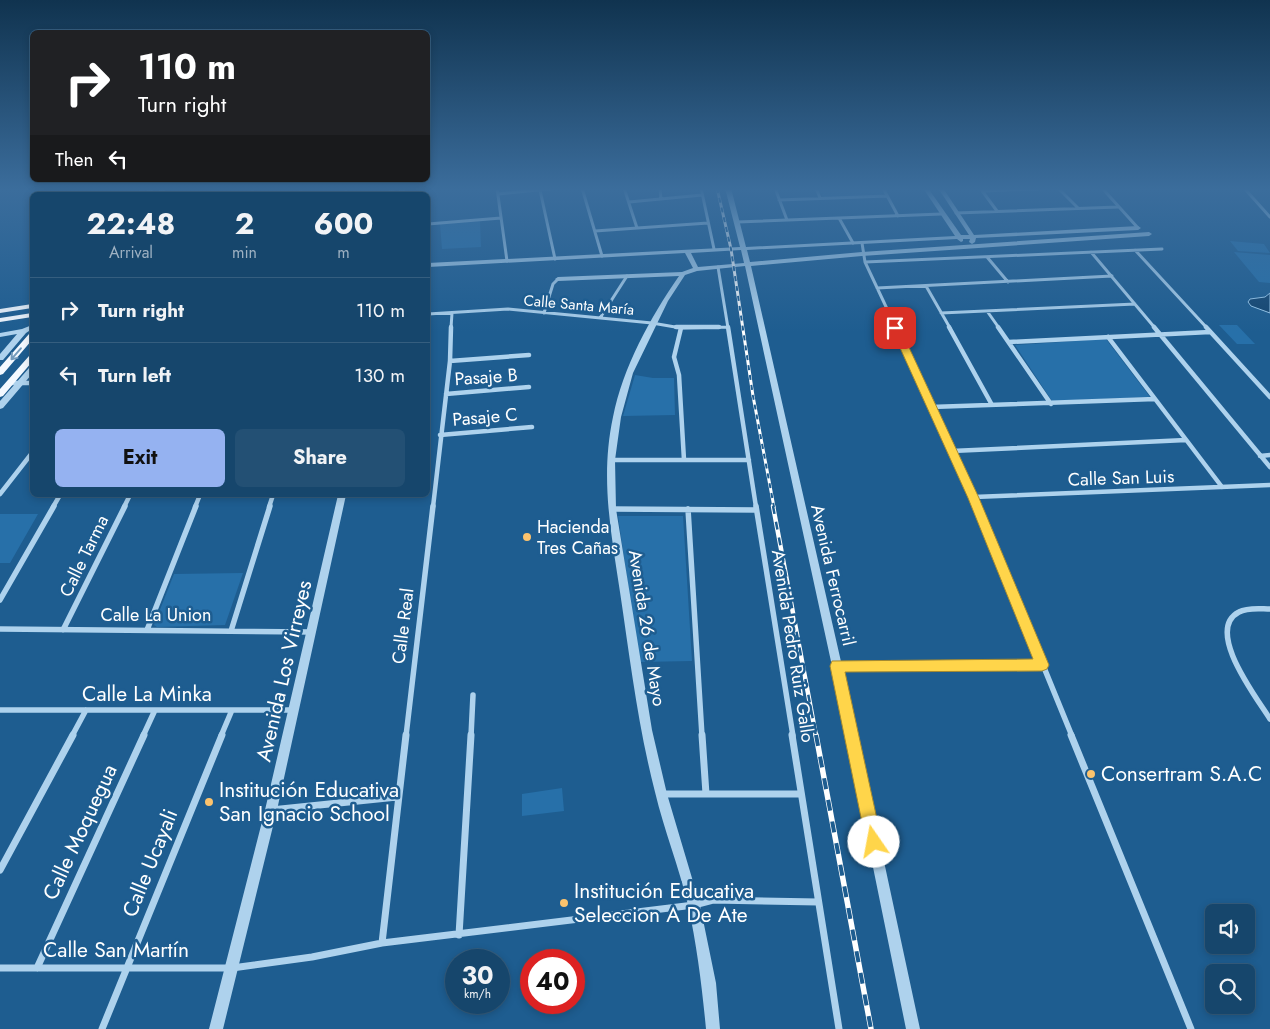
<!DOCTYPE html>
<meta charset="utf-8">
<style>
:root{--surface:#16466c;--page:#235074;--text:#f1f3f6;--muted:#9eb1c2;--line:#355e7f;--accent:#95b2f1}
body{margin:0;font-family:Jost,sans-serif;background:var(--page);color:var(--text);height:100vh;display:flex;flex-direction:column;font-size:19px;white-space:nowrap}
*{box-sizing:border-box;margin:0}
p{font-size:16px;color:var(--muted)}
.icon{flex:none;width:28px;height:28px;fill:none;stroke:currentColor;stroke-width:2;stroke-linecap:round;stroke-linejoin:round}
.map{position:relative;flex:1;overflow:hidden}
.drawer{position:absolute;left:30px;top:192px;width:400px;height:305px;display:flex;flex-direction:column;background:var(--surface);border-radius:8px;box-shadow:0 2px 8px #0003,0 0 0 1px var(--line)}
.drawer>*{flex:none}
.top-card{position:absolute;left:30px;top:30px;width:400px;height:152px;border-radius:8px;box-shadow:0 2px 8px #0003,0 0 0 1px var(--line);background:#202124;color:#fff;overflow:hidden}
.fabs{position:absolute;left:1205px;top:904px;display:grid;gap:10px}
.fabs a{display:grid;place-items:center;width:50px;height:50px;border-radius:8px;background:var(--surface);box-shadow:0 2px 8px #0003,0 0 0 1px var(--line);font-size:25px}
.speed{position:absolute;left:445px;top:949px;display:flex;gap:10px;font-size:25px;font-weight:700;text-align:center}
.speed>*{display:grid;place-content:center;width:65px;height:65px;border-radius:50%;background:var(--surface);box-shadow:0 2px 8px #0003,0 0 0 1px var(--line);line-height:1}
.speed small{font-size:12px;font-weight:400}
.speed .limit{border:8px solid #d22;background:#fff;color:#111}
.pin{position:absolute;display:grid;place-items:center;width:42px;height:42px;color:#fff;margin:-21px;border-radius:10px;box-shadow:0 2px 8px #0006}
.me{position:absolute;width:55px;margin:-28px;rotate:348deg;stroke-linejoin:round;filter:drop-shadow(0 0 4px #0008)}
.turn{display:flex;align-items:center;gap:18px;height:105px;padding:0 25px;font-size:22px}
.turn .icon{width:65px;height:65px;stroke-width:2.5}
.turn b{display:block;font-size:35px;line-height:42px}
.then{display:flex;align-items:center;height:48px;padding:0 25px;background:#0003;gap:10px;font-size:19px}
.eta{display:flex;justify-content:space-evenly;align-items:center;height:85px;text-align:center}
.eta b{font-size:30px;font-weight:700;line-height:35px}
.action{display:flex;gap:10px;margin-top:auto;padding:10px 25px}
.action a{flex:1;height:58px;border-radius:8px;background:var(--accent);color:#111;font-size:20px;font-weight:700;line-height:58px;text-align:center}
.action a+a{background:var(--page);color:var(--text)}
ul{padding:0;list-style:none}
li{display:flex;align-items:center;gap:15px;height:65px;padding:0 25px;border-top:1px solid var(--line)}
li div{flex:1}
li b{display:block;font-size:19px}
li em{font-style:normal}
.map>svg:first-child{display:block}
.green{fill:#2770a9}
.water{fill:#14456f;stroke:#a1ceef}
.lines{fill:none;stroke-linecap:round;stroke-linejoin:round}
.minor-far3{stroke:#aed2ed;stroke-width:3}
.minor-far2{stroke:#aed2ed;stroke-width:4.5}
.minor-far1{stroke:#aed2ed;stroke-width:5.5}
.minor{stroke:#aed2ed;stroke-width:7}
.tertiary{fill:#aed2ed;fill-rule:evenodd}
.secondary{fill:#daebfa;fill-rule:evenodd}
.primary{fill:#f4f9ff;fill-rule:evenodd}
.rail-far2-casing{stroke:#fff;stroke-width:3}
.rail-far1-casing{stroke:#fff;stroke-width:4.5}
.rail-casing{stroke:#fff;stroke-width:5.5}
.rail-far2{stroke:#1e5d90;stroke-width:2;stroke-dasharray:5;stroke-linecap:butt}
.rail-far1{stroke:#1e5d90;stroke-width:2.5;stroke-dasharray:8;stroke-linecap:butt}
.rail{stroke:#1e5d90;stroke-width:4;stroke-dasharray:11;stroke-linecap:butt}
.oneway{stroke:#749bbc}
.route{fill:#ffd54a;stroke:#a68a30}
.poi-dot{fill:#fcc36d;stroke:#1e5d90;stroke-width:2}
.labels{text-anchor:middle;stroke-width:5;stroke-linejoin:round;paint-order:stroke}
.far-street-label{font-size:15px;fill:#fff;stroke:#1e5d90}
.street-label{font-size:18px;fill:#fff;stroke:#1e5d90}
.poi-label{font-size:18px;fill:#fff;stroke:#1e5d90;text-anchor:start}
.near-street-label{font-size:21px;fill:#fff;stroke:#1e5d90}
.near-poi-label{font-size:21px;fill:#fff;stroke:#1e5d90;text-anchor:start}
</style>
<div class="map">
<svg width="1270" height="1029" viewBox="0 0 1270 1029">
<rect width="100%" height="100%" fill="#1e5d90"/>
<path class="green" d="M305 188H343L341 195H304Z
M818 188H882L885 194 823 197Z
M480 221 481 247 442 249 440 224Z
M1230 241 1264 244 1270 253 1238 251Z
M1234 252 1270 255V283L1259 282Z
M1219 325H1237L1255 344H1237Z
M1106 339 1150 397 1052 401 1015 345Z
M635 375 653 378H674L675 415 623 416Z
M0 514H38L10 563H0Z
M618 516H683L692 661 639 662Z
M243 573 225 625 157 627 154 625 174 574Z
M562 788 564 811 522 816V794Z"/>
<path class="water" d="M1270 293V313L1251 306 1248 302 1250 299 1265 297Z"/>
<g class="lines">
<path class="minor-far3" d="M497 188 507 261
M582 188 602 256
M624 188 637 228
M660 188 661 199
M701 188 714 249
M775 188 787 220
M816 188 820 198
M883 188 898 216
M980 188 997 211
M1058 188 1078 208
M1102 188 1138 228
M1244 188 1270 217
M540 190 555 259
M983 191 1056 188
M498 194 557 188
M251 195 253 188
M300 195 301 188
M345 195 346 188
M779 200 887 196
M629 202 702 195
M956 213 1118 207
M839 218 853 243
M737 222 941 214
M428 224 501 218
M595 231 708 223
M862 243 865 262 896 328
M1135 250 1207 328
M1091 252 1155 328
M987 257 1008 282
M865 262 1162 249
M718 267 728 328
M926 286 950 328
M877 288 1112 276
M987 311 999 328
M544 313 553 284 558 279
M941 313 1135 304
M428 314 508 309 652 323 681 328 728 327
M600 318 627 276
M451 328 452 313"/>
<path class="minor-far2" d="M676 327H719
M728 327 756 507
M895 327 978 507
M949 327 992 405
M998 327 1051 404
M1154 327 1270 467
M1206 327 1270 397
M681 328 674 357 679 375 684 460
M1108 337 1222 487
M1009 342 1210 332
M450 361 529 355
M10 383H32
M446 394 529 387
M931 407 1155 399
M440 435 532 427
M952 451 1186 440
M1260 456 1270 455
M611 460H749
M0 494 32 453
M974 497 1270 485
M53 507 60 495
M124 507 130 495
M195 507 200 495
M269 507 273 495
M433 507 450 361 451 327"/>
<path class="minor-far1" d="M756 506 793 736
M978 506 1072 736
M612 509 756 510
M688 509 702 736
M0 600 54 506
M1270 609C1261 609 1248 607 1239 612 1204 630 1257 698 1270 719
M0 629 312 632
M63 630 125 506
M147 630 196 506
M231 631 270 506
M837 666 1042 665
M0 710H294
M72 736 86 710
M143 736 155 710
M221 736 232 710
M406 736 433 506
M471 736 473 695"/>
<path class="minor" d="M702 735 706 794
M792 735 839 1029
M1071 735 1191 1029
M662 794H801
M271 810 397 797
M0 870 73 735
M459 935 471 735
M382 943 406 735
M0 968H232L312 957 382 943 694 905 713 900 818 902
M37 968 144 735
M102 1029 222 735"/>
<path class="tertiary" d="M141 188H146L143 195H137Z
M725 188H731L746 247 955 236 923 188H928L961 235H969L938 188H943L974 235 1138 226 1141 228 1138 230 976 238 975 242 972 244 969 242 970 239H963V241L961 242 957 239 747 250 750 262 862 252 1149 232 1152 234 1149 236 862 256 751 266 842 666 920 1029H906L832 666 745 266 697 271 685 275 668 301 633 373 621 417 615 460 616 509 652 730 667 794 700 905 716 983 720 1029H706C702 987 697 946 688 905 679 867 664 830 655 792 638 726 630 659 620 592 611 532 600 478 613 417 623 367 650 318 679 276L558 281 555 279 558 277 682 272 693 268 685 253 428 267V263L740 247ZM741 250 744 263 698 267 691 253Z
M32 325V329L26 333 3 360H0V354L17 334 0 337V333L22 329Z
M29 368H32V374L3 408 0 409V401Z
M338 495H346L277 810 223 1029H209L265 810Z"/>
<path class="secondary" d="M389 188H395L394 195H388Z
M399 188H405V195H399Z"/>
<path class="primary" d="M148 188H154L151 195H145Z
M160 188H166L163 195H157Z
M32 304V308L0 313V309Z
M32 313V317L0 322V318Z
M29 334H32V340L3 374 0 375V367Z
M29 356H32V362L3 396 0 397V389Z"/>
<g class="rail-far2-casing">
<path id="rail-far2" d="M717 188 731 249 753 396 774 507"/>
</g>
<g class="rail-far1-casing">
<path id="rail-far1" d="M773 506 816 736"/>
</g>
<g class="rail-casing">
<path id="rail" d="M816 735 871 1029"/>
</g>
<use href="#rail-far2" class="rail-far2"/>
<use href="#rail-far1" class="rail-far1"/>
<use href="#rail" class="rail"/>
</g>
<defs><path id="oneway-shaft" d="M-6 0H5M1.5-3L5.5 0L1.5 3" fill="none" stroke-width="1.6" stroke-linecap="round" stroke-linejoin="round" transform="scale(1.25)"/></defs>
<use class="oneway" href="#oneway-shaft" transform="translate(16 354) rotate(131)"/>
<linearGradient id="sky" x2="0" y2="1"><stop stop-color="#10334f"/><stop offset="0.57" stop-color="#3b6d9c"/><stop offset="1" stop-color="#3b6d9c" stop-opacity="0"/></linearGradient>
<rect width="1270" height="332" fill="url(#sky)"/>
<path class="route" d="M895 325 900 328 979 498 1049 665 1047 669 1042 671 845 672 882 842 880 847 874 850 869 847 866 842 830 666 832 661 1033 659 968 498 891 328Z"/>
<g class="poi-dot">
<circle cx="527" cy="537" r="5"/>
<circle cx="1091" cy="774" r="5"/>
<circle cx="209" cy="802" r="5"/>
<circle cx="564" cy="903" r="5"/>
</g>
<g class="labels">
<g class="far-street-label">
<text transform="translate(579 305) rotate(5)" y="5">Calle Santa María</text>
</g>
<g class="street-label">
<text transform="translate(486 377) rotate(-4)" y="6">Pasaje B</text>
<text transform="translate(485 417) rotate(-5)" y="6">Pasaje C</text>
<text transform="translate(1121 478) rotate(-2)" y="6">Calle San Luis</text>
<text transform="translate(84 556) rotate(-64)" y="6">Calle Tarma</text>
<text transform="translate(833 575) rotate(77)" y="6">Avenida Ferrocarril</text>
<text x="156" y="621">Calle La Union</text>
<text transform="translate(403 626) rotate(-83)" y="6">Calle Real</text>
<text transform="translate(647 628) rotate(81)" y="6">Avenida 26 de Mayo</text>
<text transform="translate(793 646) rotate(81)" y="6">Avenida Pedro Ruiz Gallo</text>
</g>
<g class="poi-label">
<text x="537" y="533">Hacienda<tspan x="537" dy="21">Tres Cañas</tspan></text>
</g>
<g class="near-street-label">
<text transform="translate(284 671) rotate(-77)" y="7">Avenida Los Virreyes</text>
<text x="147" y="701">Calle La Minka</text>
<text transform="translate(80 832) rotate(-65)" y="7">Calle Moquegua</text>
<text transform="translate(150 863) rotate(-68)" y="7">Calle Ucayali</text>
<text x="116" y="957">Calle San Martín</text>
</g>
<g class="near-poi-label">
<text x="1101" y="781">Consertram S.A.C</text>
<text x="219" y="797">Institución Educativa<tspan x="219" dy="24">San Ignacio School</tspan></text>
<text x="574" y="898">Institución Educativa<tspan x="574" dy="24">Seleccion A De Ate</tspan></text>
</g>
</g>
</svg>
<div class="fabs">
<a><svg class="icon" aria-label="sound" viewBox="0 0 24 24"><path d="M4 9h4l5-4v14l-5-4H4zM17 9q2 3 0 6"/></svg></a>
<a><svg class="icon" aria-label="search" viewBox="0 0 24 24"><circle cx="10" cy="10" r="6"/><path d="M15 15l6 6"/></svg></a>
</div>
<div class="speed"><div>30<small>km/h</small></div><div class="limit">40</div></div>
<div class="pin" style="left:895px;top:328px;background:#d93025"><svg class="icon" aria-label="arrive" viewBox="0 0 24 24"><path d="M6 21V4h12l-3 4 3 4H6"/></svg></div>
<svg class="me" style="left:874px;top:842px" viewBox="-20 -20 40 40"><circle r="19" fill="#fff"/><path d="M0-13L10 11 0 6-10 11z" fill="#ffd54a"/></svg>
<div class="top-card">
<div class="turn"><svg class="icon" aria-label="right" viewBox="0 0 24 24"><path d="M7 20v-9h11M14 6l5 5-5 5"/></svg><div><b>110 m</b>Turn right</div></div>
<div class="then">Then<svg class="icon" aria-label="left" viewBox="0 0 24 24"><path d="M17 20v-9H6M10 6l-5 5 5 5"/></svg></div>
</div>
<section class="drawer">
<div class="eta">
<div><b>22:48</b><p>Arrival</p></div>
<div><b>2</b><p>min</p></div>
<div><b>600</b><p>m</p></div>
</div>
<ul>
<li><svg class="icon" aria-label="right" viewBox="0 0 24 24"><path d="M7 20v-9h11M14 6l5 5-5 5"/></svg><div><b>Turn right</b></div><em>110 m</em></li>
<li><svg class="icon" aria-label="left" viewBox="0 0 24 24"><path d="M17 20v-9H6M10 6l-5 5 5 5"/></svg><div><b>Turn left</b></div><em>130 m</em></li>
</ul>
<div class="action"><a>Exit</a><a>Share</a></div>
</section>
</div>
